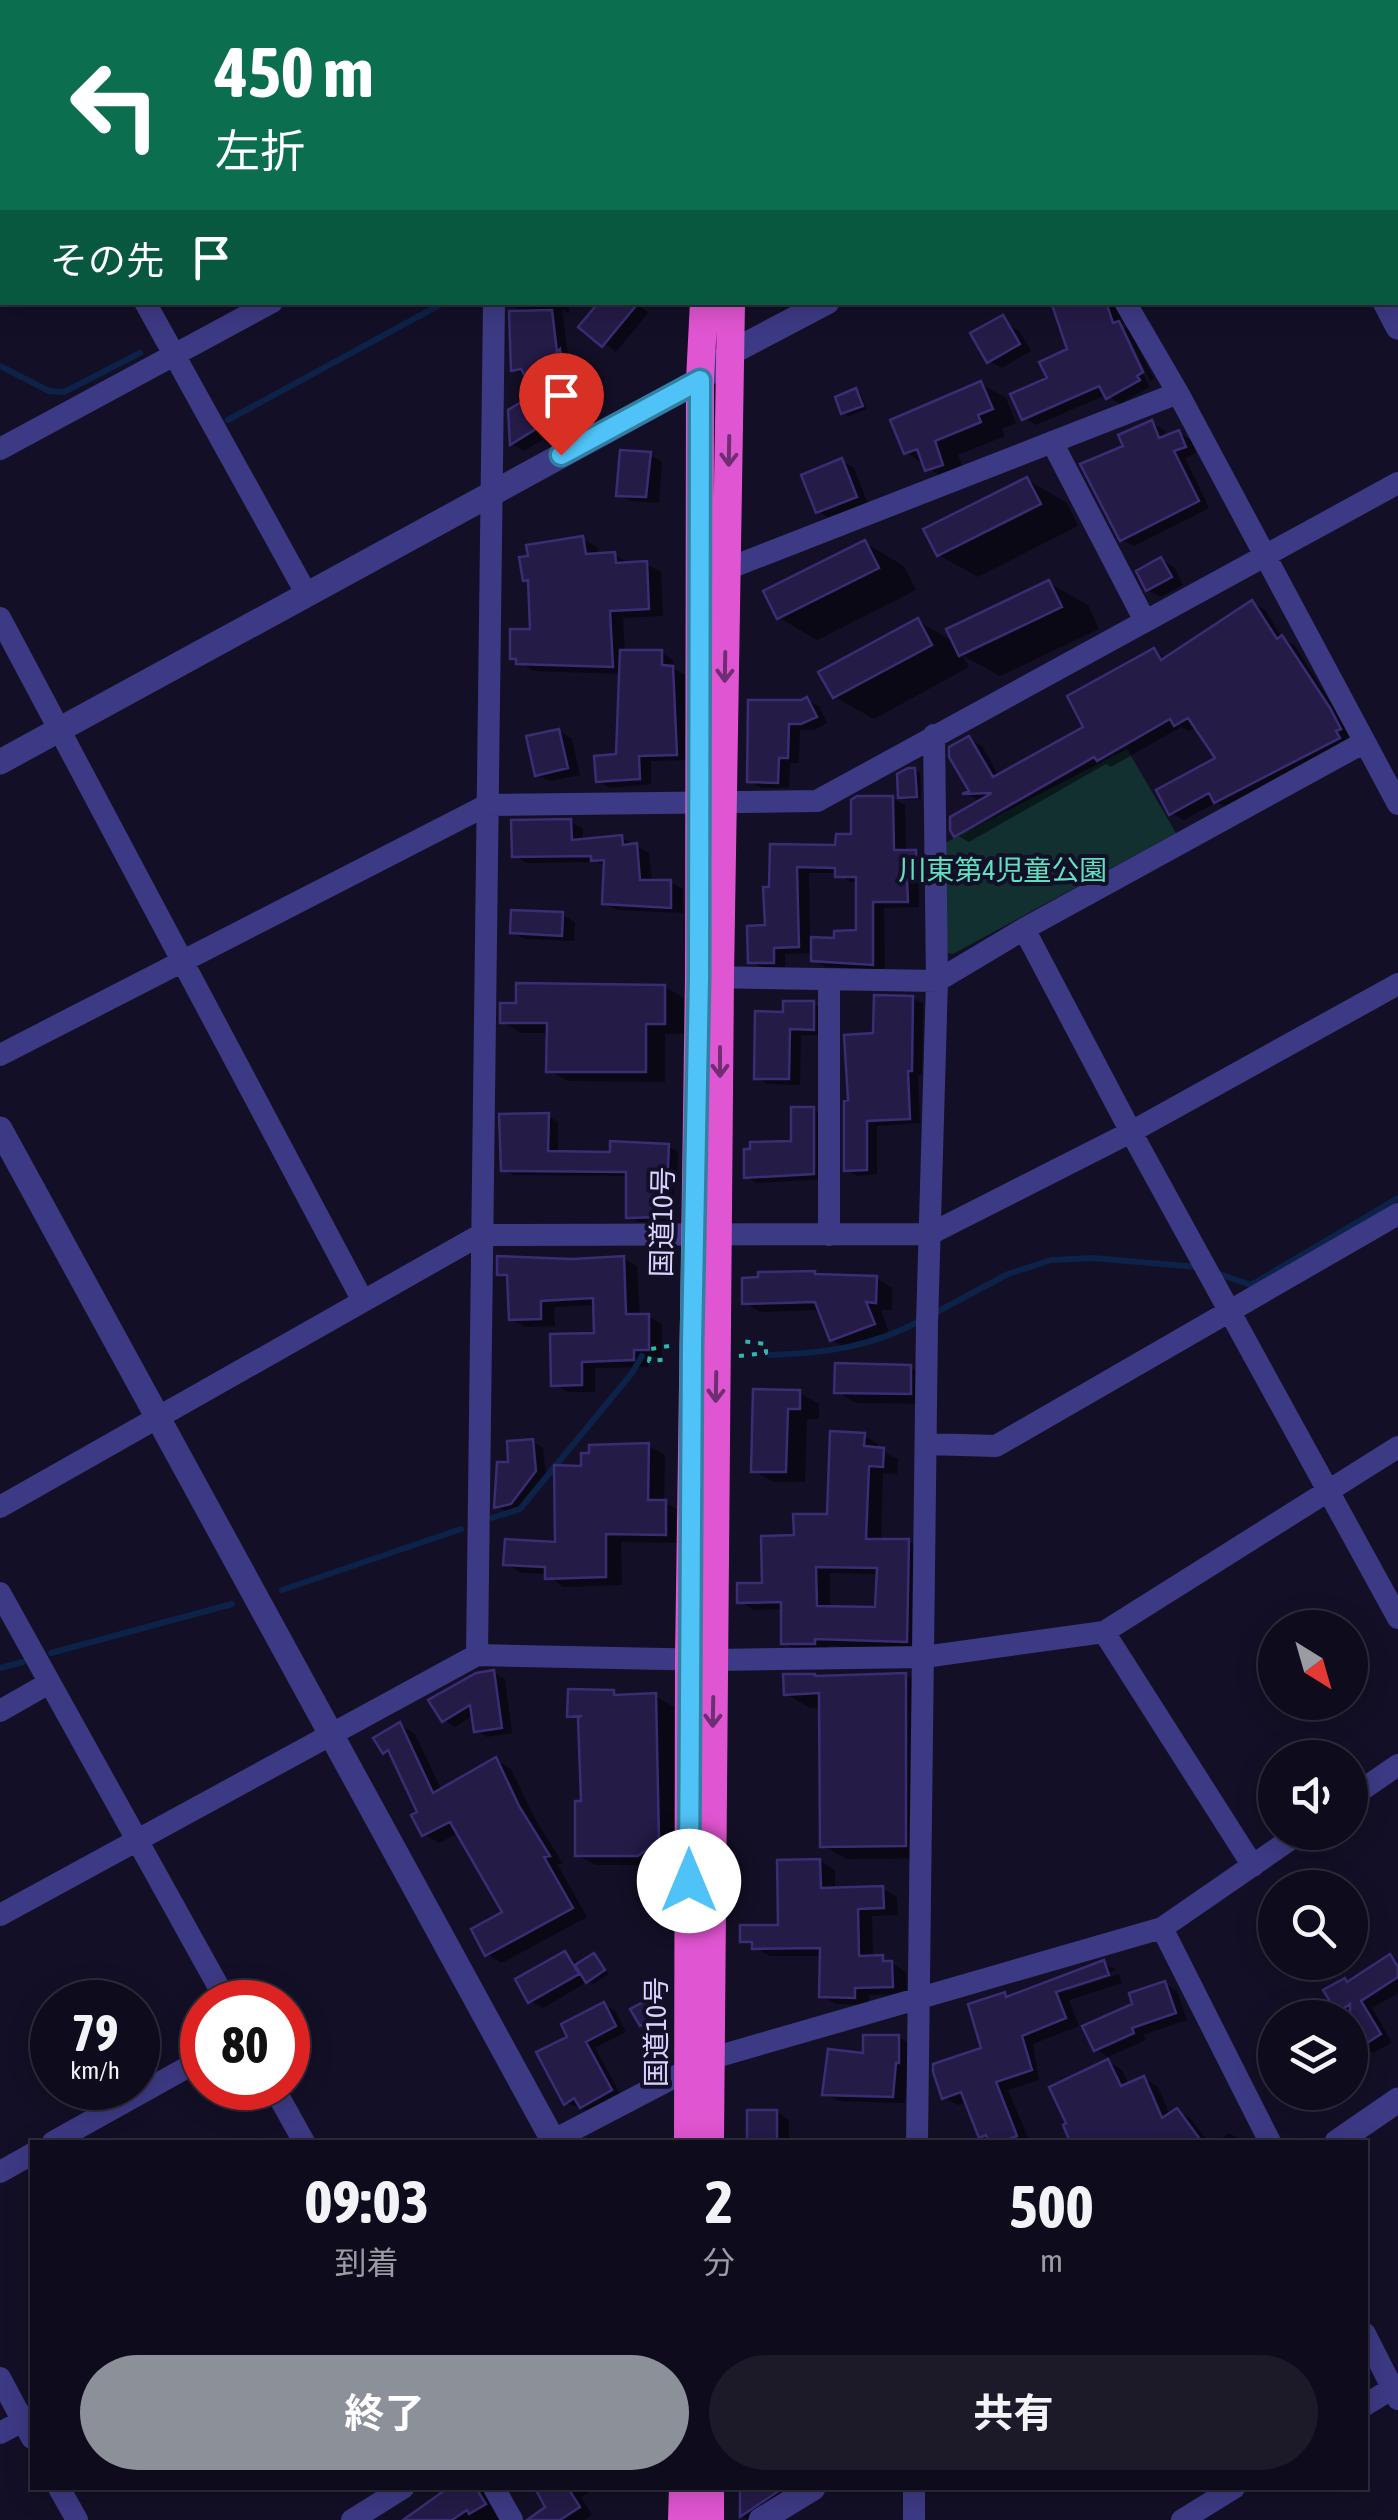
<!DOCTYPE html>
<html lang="ja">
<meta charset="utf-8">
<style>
:root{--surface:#0e0b1c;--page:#1c1929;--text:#f1f3f6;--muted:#9b9ba3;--line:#2e2b3b;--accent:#8c9099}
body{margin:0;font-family:"Asap Condensed","Noto Sans JP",sans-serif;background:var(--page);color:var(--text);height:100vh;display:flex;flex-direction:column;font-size:38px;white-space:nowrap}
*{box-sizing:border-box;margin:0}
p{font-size:32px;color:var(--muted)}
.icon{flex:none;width:55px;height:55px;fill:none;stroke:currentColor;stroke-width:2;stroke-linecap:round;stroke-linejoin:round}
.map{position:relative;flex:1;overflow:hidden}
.details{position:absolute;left:30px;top:2140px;width:1338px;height:350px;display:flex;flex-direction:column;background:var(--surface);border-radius:0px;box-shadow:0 5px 25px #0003,0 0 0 2px var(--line)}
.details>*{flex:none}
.banner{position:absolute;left:0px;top:0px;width:1400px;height:305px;box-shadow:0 5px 25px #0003,0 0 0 2px var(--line);background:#0b6e4f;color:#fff;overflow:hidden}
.needle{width:65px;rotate:143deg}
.buttons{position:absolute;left:1258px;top:1610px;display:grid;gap:20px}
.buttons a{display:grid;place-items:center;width:110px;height:110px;border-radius:50%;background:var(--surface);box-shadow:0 5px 25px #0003,0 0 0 2px var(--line);font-size:50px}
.speed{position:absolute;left:30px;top:1980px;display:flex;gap:20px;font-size:50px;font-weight:700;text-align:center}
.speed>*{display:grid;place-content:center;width:130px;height:130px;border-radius:50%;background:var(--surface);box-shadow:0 5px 25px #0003,0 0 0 2px var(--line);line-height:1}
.speed small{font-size:25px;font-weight:400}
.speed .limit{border:15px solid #d22;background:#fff;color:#111}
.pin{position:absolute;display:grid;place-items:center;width:85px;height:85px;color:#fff;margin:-102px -42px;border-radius:50% 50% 50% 0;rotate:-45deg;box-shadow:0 0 10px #0007}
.pin .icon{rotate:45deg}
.me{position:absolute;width:110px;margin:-55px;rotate:0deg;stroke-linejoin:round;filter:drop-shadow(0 0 8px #0008)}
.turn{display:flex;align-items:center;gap:35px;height:210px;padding:0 50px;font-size:45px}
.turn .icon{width:130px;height:130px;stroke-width:2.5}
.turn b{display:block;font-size:70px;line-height:85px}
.then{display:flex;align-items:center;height:95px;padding:0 50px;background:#0003;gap:20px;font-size:38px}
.eta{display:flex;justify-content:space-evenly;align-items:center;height:170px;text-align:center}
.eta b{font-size:60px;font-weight:700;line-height:70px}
.button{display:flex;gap:20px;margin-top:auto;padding:20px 50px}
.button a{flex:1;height:115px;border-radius:60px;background:var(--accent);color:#fff;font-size:40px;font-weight:700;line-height:115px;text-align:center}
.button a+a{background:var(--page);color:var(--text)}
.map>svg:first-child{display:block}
.green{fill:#12302f}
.shadow{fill:#0007;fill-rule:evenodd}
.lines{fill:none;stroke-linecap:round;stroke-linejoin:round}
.stream{stroke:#0c2248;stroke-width:6}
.building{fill:#241b47;stroke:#3b2d73;stroke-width:2.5;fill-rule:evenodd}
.path{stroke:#2fb8b0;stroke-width:4;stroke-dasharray:5 8;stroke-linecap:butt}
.minor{stroke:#3d3a85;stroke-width:22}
.tertiary{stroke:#3d3a85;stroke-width:25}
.trunk{stroke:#e055d1;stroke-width:28}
.oneway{stroke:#6f2e73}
.route-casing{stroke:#337fa1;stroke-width:25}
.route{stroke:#4fc3f7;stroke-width:18}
.labels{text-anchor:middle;stroke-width:8;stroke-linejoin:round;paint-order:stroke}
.park-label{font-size:28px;fill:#5fe0c0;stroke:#130f26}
.street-label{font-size:28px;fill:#d9d4ff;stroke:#130f26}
</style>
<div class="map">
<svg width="1398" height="2520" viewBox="0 0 1398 2520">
<rect width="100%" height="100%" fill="#130f26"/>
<path class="green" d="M1127 749 1176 833 953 954 940 951 941 845Z"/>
<path class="shadow" d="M529 0H606V2H529Z
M644 0H694V2H644Z
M797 0H920L797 2Z
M516 302H569V313L562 309 568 356 593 407 541 437 542 440 524 451 512 444 510 412 539 395 528 376 513 370Z
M636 302 648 313 616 352 582 326Z
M1067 302H1115L1123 325H1118L1150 387 1120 404 1106 395 1036 425 1024 418 1070 350Z
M1006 324 1019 331 1031 351 1002 368 989 361Z
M1124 327 1130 331 1154 379 1150 381Z
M981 384 1006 398 1016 423 1002 429 1005 436 958 455 967 479 952 484 906 452Z
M856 391 861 394 867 409 849 416 843 413Z
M1152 423 1164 430 1167 437 1179 433 1191 440 1196 453 1185 458 1209 508 1134 546 1122 540 1126 448Z
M650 454 662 462 659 503 631 501 618 494Z
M842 461 854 468 868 504 830 519 818 511Z
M1027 480 1066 502 1078 526 978 577 939 555Z
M582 539 597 547 598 556 614 555 629 563 646 564 661 572 663 616 623 618 625 653H662L673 660V668L685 675 688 760 651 761V784L610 788 598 781 619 757 622 674 533 671 513 657 533 632 531 583 526 580Z
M865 543 904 566 916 590 817 640 778 617Z
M1161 560 1174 567 1183 585 1161 597 1148 590Z
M1049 583 1088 605 1099 629 1000 676 962 655 969 667 874 719 835 697 918 621 956 643Z
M1252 602 1265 610 1283 639 1295 646 1352 736 1229 809 1217 802 1184 820 1171 813 1219 759 1197 727 1189 731 1181 727 1111 767 1106 764 969 842 956 835 981 802 967 794 972 791 969 739 982 746 999 776 1086 728 1154 651 1168 659ZM1104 748 1106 752 962 835V829Z
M807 700 819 706 827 723 814 730H800L799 763H790L789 788H761L750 781 801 702Z
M559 731 572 739 580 775 550 781 537 774Z
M915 770 920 773 921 799 906 800 901 796Z
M892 798 905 805 906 853 916 852 928 860V883L919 884V907L884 908 885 970 826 967 814 960V953L785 954V969L763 968 751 961 767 928 772 847 838 848ZM809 873H837L850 882H858V933L837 940H810Z
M570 821 583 829V841L622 838 649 853 652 882H671L683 889V913L617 910 604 903 606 866 597 862 527 863 514 855Z
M563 915 575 922 574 941 525 939 512 932Z
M665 987 684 998V1034H665V1082L568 1081 549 1070V1033H522L502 1022Z
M913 998 923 1004 922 1075H918L920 1123 877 1126V1174L857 1176 846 1170 850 1103 876 1035Z
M813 1004 825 1010V1035H801L800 1085 768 1084 756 1077 785 1014Z
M813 1109 824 1116V1179L757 1183 747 1177 753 1151 794 1143Z
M548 1116 558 1122V1153L612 1155 668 1146 678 1152 677 1172H674V1222H639L629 1216 628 1176 514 1175 503 1169Z
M623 1258 637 1266 640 1316H648L662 1324V1357H648V1367L595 1368V1392H568L554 1384 596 1336V1305L554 1307 555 1326 525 1327 511 1319 509 1280 499 1274 572 1261Z
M814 1273 821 1277 876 1278 892 1288V1310H881L889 1333 848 1349 832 1340 821 1310 761 1312 745 1303Z
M910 1367 930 1378V1404L856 1403 836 1391Z
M756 1392 800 1393 819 1404V1419H807L805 1482H774L754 1471Z
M864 1436 878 1444V1450L898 1459 897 1474 883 1473 881 1541H909L923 1550 921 1649 829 1646V1651H798L784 1643V1609L754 1610 740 1601 764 1585 796 1538 829 1516ZM830 1573 879 1574 877 1610 830 1609Z
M533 1442 543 1448 546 1478 522 1509 507 1512 497 1506 511 1465Z
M649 1446 665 1455 664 1502 682 1512 681 1543 621 1542 622 1585 563 1587 547 1574 522 1573 506 1564 558 1544 583 1468Z
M494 1673 505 1679 512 1733 487 1737 476 1730 474 1715 455 1727 444 1720Z
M905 1675 929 1689V1858L847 1859 823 1846 822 1707 810 1708 786 1694Z
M613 1693 621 1697 655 1696 674 1707 676 1851 658 1865H596L577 1855 583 1804 581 1722 570 1715Z
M400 1725 415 1734 442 1791 496 1760 511 1769 534 1817 563 1864H557L587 1917 502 1963 487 1954 505 1913 459 1833 439 1843 424 1834 420 1813 395 1758 384 1752Z
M820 1861 835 1870V1890L883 1889 897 1897 898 1915 872 1916 873 1958H883L906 1972 907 1994 869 1995V2005L836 2004 822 1996 823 1956H770L742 1940 781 1927Z
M565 1954 580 1965 594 1956 609 1974 593 1984 589 1981 543 2008 530 2001Z
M1390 1957 1398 1962V1993L1372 2008 1392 2042 1373 2053 1361 2046 1350 2029V2018H1343L1327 1991 1345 1980 1350 1983Z
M1104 1963 1116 1970 1078 1983 1067 1988 1068 1991 1119 1974 1122 1983 1069 2000 1079 2026 1033 2044 1039 2080 1008 2090 1030 2142H984L967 2102 958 2105 944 2097 984 2050 1005 1995 1010 1998Z
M1165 1984 1177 1991 1187 2020 1143 2035 1146 2040 1108 2057 1096 2049 1135 2005Z
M651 2001 657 2004 664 2019 647 2028 641 2024Z
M604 2004 615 2011 626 2032 595 2048 622 2097 593 2113 566 2103 570 2038Z
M898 2037 911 2044 905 2103 838 2101 825 2094 866 2056Z
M1108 2062 1122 2070 1129 2085 1144 2078 1158 2087 1170 2115 1177 2111 1191 2119 1208 2142H1073L1066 2126Z
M777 2112 789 2120V2142H749V2113Z
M1229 2133 1243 2141 1244 2142H1217Z
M453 2488H489L503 2520H407Z
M538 2488H597L581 2497 592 2515 585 2520H530L549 2508Z
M742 2488H796L749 2519 742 2516Z"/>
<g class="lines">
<path class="stream" d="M487 2V0
M0 366 49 391 64 392 140 353
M228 420 445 302
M1219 1274 1251 1285 1398 1198
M933 1314 1008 1274 1051 1260 1092 1258 1198 1267
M770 1355C826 1353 872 1347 922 1320
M492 1518 520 1509 632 1373 642 1356
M282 1590 461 1529
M51 1653 232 1604
M0 1668 23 1662"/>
</g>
<path class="building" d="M599 302H639L602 347 578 327Z
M1051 302H1106L1113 323 1119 321 1143 372 1137 376 1140 380 1106 399 1099 386 1022 420 1010 394 1047 378 1039 362 1067 349Z
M552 310 557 352 560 349 563 366 582 400 510 445 508 410 535 394 521 369 511 371 509 311Z
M1003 315 1020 344 987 363 970 333Z
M981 381 993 409 978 415 981 422 935 441 943 465 925 471 917 449 904 454 890 420Z
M856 388 863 406 841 414 835 397Z
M1152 420 1159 438 1179 430 1186 447 1174 451 1199 501 1120 541 1080 464 1123 446 1118 435Z
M620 450 651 452 646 497 616 496Z
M842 458 857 497 816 513 801 475Z
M1027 477 1041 504 937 556 923 529Z
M583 536 586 554 615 552 616 563 647 561 649 609 610 611 613 667 516 664V659H510V629H530L528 580 523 581 519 557 528 556 526 545Z
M865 540 879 568 777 619 763 591Z
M1161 557 1172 577 1146 591 1136 571Z
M1049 580 1062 607 959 656 946 629Z
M1252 600 1277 639 1282 635 1330 708 1341 729 1336 731 1340 738 1214 803 1209 793 1169 815 1156 790 1215 758 1188 718 1174 726 1170 719 1097 761 1094 757 954 837 950 830V817L992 793 962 794 969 791 949 757V747L969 736 993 777 1083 727 1067 696 1154 648 1161 660Z
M918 618 932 645 833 698 818 672Z
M620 650H662V665L673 666 677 755 639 756 640 779 596 782 594 756 616 754Z
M807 697 817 717 801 724H789L788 758H779L778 783 747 782 748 700H801Z
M559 729 568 768 535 776 526 736Z
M908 768H915L917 797 898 798 897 774Z
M857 796H893L894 850H916L917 878H907L908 902H873V965L811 961V937L834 938V931L856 930V877H835V868L797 867 799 947 774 948V963H748L747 926 765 925 763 887H769L770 844 835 845 836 834H851V800Z
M571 819 572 840 622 835 623 845 637 843 640 880H671V908L602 904 604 860 591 861V856L512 857 511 820Z
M511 910 563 912 562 936 510 933Z
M516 983 665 985V1024H646V1072H546L547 1023H500V1003H516Z
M874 995 913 996 912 1071H908L910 1119 867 1121V1170L844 1171V1101L848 1100 844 1035 873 1033Z
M783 1001H814V1030L790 1029 789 1079H754L755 1011 783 1012Z
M791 1107H814V1174L744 1178V1149H750V1142L791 1141Z
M549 1113 548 1151 610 1152V1141L669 1144 668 1167H665V1217L626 1218V1172L501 1171 499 1114Z
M497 1256 572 1259 624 1256 626 1314H649V1350H634V1360L582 1362V1385L551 1386 550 1334 594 1333 593 1298 541 1301V1319L509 1320 507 1275H497Z
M815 1271V1274L877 1276 876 1303 866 1302 875 1324 830 1341 815 1302 742 1304V1278L758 1277V1272Z
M835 1363 911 1365V1394L834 1393Z
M753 1389 800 1390V1409H788L786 1472H751Z
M830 1431 865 1433 864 1446 884 1448 883 1467 869 1466 866 1539H909L907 1642 815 1639V1644H781V1602L737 1603V1583H762L761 1536 794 1535 793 1514H827ZM816 1567 877 1568 875 1607 817 1606Z
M533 1439 536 1471 511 1504 494 1508 497 1462H508L507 1441Z
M649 1443 648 1500H666V1535L606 1534V1577L545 1579V1567L503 1565 505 1539 555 1542 554 1465 581 1466V1453H589V1445Z
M494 1670 502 1728 474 1732 470 1705 442 1722 428 1700 476 1673Z
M906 1673V1846L820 1847 819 1693 784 1695 783 1674H815V1676Z
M568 1689 614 1690V1695L656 1693 659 1841 638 1856H575V1801H581L578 1718 582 1716 567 1717Z
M400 1722 433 1793 496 1757 519 1806 550 1856 544 1857 573 1908 485 1956 471 1929 502 1912 450 1822 422 1836 411 1815 417 1812 388 1750 383 1754 373 1738Z
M820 1859 821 1888 883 1886 884 1908 858 1909 859 1956 883 1955V1961H892L893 1987 855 1988V1998L819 1997 820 1948 752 1949V1942H740V1925H778L777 1860Z
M565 1951 579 1974 528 2003 515 1979Z
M594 1953 605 1970 586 1983 575 1965Z
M1390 1954 1398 1967V1977L1361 2001 1381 2034 1359 2048 1350 2033V2004L1337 2013 1323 1990 1345 1978 1347 1982Z
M1104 1960 1109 1975 1056 1992 1066 2018 1022 2036 1032 2070 996 2082 1017 2136 1002 2142H989L986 2135 979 2138 961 2092 942 2099 933 2072V2064L981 2048 968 2004 1005 1992 1006 1997Z
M1165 1981 1176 2013 1132 2028 1134 2033 1094 2051 1082 2026 1132 2004 1129 1993Z
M651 1998 660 2016 640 2026 630 2009Z
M604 2002 616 2026 586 2042 612 2090 580 2108 574 2098 564 2105 536 2052 567 2037 561 2024Z
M863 2035H899V2063H896L893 2097 822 2095 828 2049 863 2053Z
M1108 2059 1121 2086 1144 2076 1162 2118 1177 2108 1202 2142H1070L1063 2125 1066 2123 1049 2087Z
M747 2110H777V2142H747Z
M448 2488H476L486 2504 469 2514 467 2510 452 2520H403Z
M535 2488H568L580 2507 560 2520H527L545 2507Z
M740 2488H783L740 2517Z"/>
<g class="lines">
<path class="path" d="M669 1346 651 1349 649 1361 670 1359
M739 1356 766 1353V1344L741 1341"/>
<path class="minor" d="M247 0 248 2
M961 0 963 2
M411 2 416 0
M501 2V0
M0 33 2 38
M0 221 2 219
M145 302 306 593
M1125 302 1178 393 1398 804
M1052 442 1145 621
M0 449 272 302
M727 569 1178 393
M0 618 363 1301
M1024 929 1131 1132 1398 1618
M704 977 937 981 1024 929 1363 743
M829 980V1235
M0 1055 487 805 817 801 1398 483
M927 1444 996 1446 1398 1214
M0 1507 480 1235 930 1234 1131 1132 1398 984
M0 1593 227 2002
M1104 1632 1253 1866
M477 1655 494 302
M0 1711 49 1683
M1350 1798 1398 1765
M0 1915 477 1655 713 1660 924 1657 1104 1632 1398 1447
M1162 1928 1270 2142
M274 2088 304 2142
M53 2142 202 2059
M550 2142 709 2059 1162 1928 1301 1832
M917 2142 927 1324 937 981 934 735
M0 2172 32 2154
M1365 2334 1398 2399
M0 2378 32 2438
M1365 2405 1398 2385
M0 2433 32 2416
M59 2488 77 2520
M494 2488 512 2520
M352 2520 403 2488
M914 2520V2488
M1182 2520 1234 2488"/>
<path class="tertiary" d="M1218 0 1220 2
M1379 2 1383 0
M1385 302 1398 327
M0 762 700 380 730 353 827 302
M0 1129 554 2142
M1337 2142 1398 2100
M761 2520 813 2488"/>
<path class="trunk" d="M717 2V0
M740 2V0
M688 2142 689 1658 699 977 700 380 704 302
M710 2142 720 976 731 302
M682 2520 683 2488
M710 2520V2488"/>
</g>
<defs><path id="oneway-shaft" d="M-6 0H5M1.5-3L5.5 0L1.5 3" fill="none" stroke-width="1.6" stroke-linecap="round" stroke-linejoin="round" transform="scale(2.5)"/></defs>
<g class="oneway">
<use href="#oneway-shaft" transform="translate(729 451) rotate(91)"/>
<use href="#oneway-shaft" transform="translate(725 667) rotate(91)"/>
<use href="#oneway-shaft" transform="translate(720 1062) rotate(90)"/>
<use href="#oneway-shaft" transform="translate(716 1387) rotate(91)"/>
<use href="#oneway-shaft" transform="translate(713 1712) rotate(91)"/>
</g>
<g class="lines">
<g class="route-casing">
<path id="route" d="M561 455 700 380 699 978 692 1343 689 1881"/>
</g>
<use href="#route" class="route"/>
</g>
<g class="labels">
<g class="park-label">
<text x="1003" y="880">川東第4児童公園</text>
</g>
<g class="street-label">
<text transform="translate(662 1222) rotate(-89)" y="10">国道10号</text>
<text transform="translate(656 2032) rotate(-90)" y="10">国道10号</text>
</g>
</g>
</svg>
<div class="buttons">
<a><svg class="needle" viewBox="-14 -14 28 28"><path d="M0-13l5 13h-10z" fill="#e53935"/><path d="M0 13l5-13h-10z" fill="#9b9ba3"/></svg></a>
<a><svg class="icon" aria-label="sound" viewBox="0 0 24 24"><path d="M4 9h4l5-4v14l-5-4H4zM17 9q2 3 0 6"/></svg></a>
<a><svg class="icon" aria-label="search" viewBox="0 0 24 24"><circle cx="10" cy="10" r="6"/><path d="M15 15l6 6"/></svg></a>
<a><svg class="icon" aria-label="layers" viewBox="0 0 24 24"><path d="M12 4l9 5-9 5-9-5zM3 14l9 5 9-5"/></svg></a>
</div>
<div class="speed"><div>79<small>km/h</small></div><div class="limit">80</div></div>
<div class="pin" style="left:561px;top:455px;background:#d93025"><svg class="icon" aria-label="arrive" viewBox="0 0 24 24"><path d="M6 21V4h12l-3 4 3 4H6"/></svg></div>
<svg class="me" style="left:689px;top:1881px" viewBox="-20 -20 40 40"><circle r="19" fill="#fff"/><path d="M0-13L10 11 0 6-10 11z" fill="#4fc3f7"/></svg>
<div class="banner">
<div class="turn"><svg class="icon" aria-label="left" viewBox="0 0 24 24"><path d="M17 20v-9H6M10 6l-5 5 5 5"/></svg><div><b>450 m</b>左折</div></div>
<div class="then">その先<svg class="icon" aria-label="arrive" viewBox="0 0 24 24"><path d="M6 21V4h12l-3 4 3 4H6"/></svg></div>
</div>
<section class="details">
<div class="eta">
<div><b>09:03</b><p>到着</p></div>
<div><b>2</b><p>分</p></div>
<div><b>500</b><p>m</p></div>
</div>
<div class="button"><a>終了</a><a>共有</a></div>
</section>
</div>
